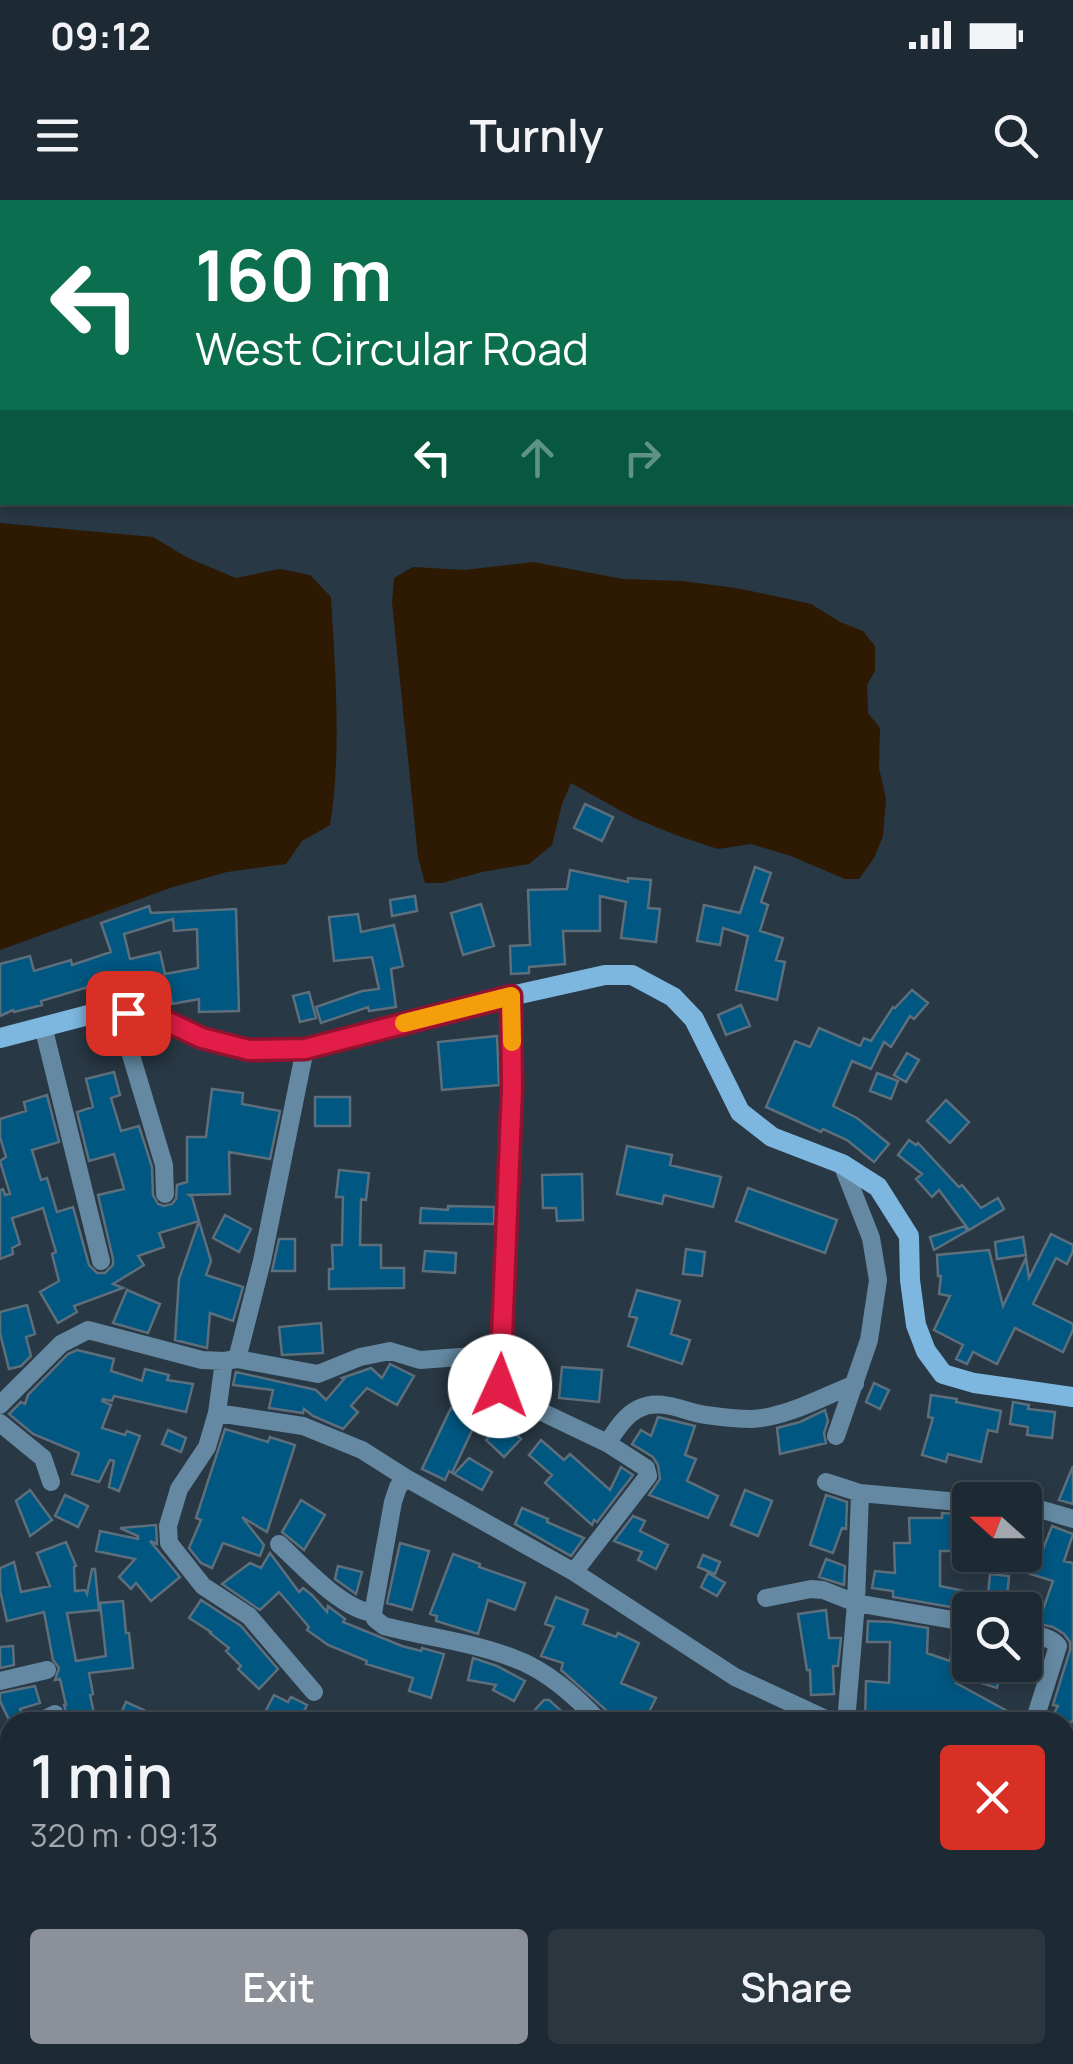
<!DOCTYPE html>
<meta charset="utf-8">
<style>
:root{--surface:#1e2a33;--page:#2b363f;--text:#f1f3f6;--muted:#a1a7ac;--line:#3c464e;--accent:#8c9099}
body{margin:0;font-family:Manrope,sans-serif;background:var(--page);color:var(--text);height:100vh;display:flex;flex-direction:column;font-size:38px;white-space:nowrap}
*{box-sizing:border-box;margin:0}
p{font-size:32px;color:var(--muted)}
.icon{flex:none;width:55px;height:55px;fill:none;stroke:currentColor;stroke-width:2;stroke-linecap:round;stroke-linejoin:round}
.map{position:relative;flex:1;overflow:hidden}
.drawer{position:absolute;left:0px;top:1512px;width:1075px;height:352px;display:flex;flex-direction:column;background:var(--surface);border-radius:30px 30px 0 0;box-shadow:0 5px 15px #0003,0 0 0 2px var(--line)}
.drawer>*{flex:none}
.banner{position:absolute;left:0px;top:0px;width:1075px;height:305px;box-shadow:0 5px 15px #0003,0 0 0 2px var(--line);background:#0b6e4f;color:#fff;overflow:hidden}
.needle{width:65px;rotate:291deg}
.fabs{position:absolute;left:952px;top:1282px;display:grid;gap:20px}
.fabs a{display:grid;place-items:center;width:90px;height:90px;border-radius:10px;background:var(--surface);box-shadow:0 5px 15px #0003,0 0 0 2px var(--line);font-size:50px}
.pin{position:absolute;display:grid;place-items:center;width:85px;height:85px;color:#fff;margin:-42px;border-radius:20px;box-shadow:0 5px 15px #0006}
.me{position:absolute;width:110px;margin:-55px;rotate:2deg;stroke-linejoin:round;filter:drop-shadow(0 0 8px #0008)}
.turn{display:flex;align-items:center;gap:35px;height:210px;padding:0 30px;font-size:45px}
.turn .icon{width:130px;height:130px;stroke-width:2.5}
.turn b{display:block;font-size:70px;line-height:85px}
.lanes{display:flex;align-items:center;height:95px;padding:0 30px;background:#0003;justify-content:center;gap:50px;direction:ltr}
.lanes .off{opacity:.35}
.round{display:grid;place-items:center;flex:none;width:105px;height:105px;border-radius:10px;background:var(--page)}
.headline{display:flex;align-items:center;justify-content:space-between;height:170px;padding:0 30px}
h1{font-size:60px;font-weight:600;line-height:75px}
.cta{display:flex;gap:20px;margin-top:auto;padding:20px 30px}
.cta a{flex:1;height:115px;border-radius:10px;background:var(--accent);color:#fff;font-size:40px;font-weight:600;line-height:115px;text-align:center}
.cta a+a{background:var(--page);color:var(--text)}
.status{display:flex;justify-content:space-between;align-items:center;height:70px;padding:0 50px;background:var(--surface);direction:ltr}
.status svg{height:28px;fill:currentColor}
header{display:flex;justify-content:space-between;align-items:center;height:130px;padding:0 30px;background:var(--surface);font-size:45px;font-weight:600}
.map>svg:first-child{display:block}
.built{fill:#2c4252}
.green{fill:#865418}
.water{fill:#2e1902}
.building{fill:#005781;stroke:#5d6f7c;stroke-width:2.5;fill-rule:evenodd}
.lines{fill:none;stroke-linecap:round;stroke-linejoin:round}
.lane{stroke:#6589a2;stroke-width:9}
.street{stroke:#6589a2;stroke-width:18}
.secondary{stroke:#7db7df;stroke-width:20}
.route-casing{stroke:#92132f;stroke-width:25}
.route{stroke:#e11d48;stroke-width:18}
.slow{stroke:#f59e0b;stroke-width:18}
</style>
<div class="status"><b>09:12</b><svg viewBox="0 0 49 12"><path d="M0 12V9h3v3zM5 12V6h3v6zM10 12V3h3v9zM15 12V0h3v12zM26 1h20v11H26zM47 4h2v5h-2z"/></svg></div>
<header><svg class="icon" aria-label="menu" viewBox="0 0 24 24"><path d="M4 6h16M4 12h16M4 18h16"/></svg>Turnly<svg class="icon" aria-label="search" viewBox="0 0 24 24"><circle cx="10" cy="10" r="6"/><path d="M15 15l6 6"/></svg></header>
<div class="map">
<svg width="1073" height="1864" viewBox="0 0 1073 1864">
<rect width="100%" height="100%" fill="#283844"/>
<path class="built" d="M0 0H205V2H2V217H0Z"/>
<path class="green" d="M772 0H936V2H786Z"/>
<path class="water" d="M0 323 153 337 188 358 236 378 280 369 310 375 331 397C335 473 342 549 330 625L302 641 286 664 227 672 173 687 0 750Z
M533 362 623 379 682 381 736 388 784 398 811 404 840 422 863 431 875 446V471L867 485 868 513 880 528 879 568 886 599 883 636 874 658 859 679H845L791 656 751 644 718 649 676 635 634 618 571 583 562 604 552 645 529 664 482 672 442 683H425L418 657 392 402 394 378 413 367 464 370Z"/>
<path class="building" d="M585 604 613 617 602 641 574 628Z
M755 667 771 673 761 702 768 705 760 731 783 738 776 760 785 762 777 800 736 790 748 736 723 728 720 745 697 741 704 705 740 713Z
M570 670 628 682V678L651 680 648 708 660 709 656 742 621 738 626 702 600 696V731H563L565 764 529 767V773L511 774 510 746 530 745 528 690 567 689Z
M415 696 417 711 392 716 390 700Z
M481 704 494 746 463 755 451 713Z
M149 706 151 713 236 709 239 811 199 812V799L172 804 169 786 141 792 139 782 120 786 118 778 41 801 42 805 14 812 13 810 0 816V764L30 756 34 771 71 760 72 765 111 752 101 723ZM173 719 174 731 197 729 198 768 165 774 160 752 130 759 124 734Z
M358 714 361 732 394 725 403 766 391 769 396 807 369 811 368 807 321 823 316 807 362 791 379 789 372 757 334 761 329 717Z
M912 790 928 803 914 819 910 816 891 847 884 842 871 869 852 861 833 906 857 918 889 944 874 962 847 940 823 929 821 932 766 907 795 841 810 847 819 828 860 846 864 838 871 841 893 807 895 808Z
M309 792 316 818 300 822 293 796Z
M741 805 750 826 726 835 718 815Z
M497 836 499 885 442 890 438 842Z
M907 853 919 860 906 882 894 875Z
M114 872 120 895 111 898 121 931 139 926 152 967 153 995 158 1004 164 1006 172 1004 176 999 177 985 187 982V937H206L212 889 243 893 242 904 280 911 270 959 229 952 230 994 189 995 192 997 199 1021 159 1033 164 1047 138 1056 144 1065 113 1084 123 1088 74 1106 77 1112 58 1123 40 1092 59 1081 52 1054 56 1052 43 1008 12 1018 20 1044 12 1048 13 1054 0 1059V990L3 989 5 995 10 994 0 961 6 957 0 937V919L26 911 24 902 47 895 59 942 32 950 41 980 47 978 57 1012 73 1007 89 1065 97 1073H105L113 1065V1059L98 995 124 989 114 954 89 961 77 912 93 907 86 879Z
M877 873 898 881 891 899 870 891Z
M315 897H350V926H315Z
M946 900 969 922 950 943 927 921Z
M909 940 916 945 918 943 959 987 962 985 981 1008 998 998 1004 1009 969 1030 939 990 932 997 916 979 922 974 898 955Z
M627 946 672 955 670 965 721 977 713 1007 664 995 662 1004 617 994Z
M339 970 369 973 366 1000 361 999 360 1045H381V1068H404V1088L329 1089V1069H333L332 1045H342L343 997H336Z
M582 974 583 1020 557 1021 556 1008H543L542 975Z
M748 988 837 1020 825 1053 736 1021Z
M448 1006 494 1007V1024L420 1023 421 1008 448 1010Z
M225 1015 251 1029 239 1052 213 1038Z
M199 1021 211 1061 206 1075 243 1087 233 1121 210 1113 207 1148 175 1140 179 1079Z
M965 1026 967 1031 934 1050 930 1037Z
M1051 1034 1073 1045V1051L1067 1064 1056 1058 1033 1104 1073 1124V1130L1063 1152 1015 1128 997 1164 973 1152 967 1164 956 1159 963 1145 934 1130 950 1096 939 1094 941 1076H938L937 1055 989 1050 1003 1106 1026 1058 1029 1078Z
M1023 1037 1026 1055 997 1059 995 1042Z
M279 1039H295V1071H272Z
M686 1049 705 1052 702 1076 683 1074Z
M425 1051 456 1053 455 1073 423 1071Z
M127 1090 160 1104 148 1133 113 1123Z
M637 1090 680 1101 671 1134 690 1140 682 1164 628 1146 637 1118 629 1116Z
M27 1105 35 1134 26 1137 31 1156 21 1166 9 1169 0 1133V1112Z
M321 1123 323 1153 282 1155 279 1127Z
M77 1150 114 1159 111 1171 142 1181 145 1169 169 1175 167 1180 193 1184 186 1212 114 1196 112 1201 103 1199 102 1201 111 1205 102 1228 125 1235 127 1231 140 1236 119 1291 109 1287 114 1261 110 1260 99 1282 72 1274 79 1253 33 1234 9 1214 21 1202 25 1204 28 1195 68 1154Z
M390 1164 414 1176 397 1205 367 1188 351 1206 358 1212 343 1229 313 1216 304 1209 303 1213 269 1208 273 1190 233 1185 236 1172 316 1190 326 1200 344 1179 342 1178 371 1168 382 1178Z
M562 1167 602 1170 599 1202 559 1198Z
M874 1183 889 1190 880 1209 866 1202Z
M931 1195 957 1199 956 1202 1001 1211 997 1232 988 1230 981 1262 948 1254 946 1262 922 1255 933 1218 928 1217Z
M1013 1202 1029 1205 1028 1209 1055 1212 1052 1238 1027 1235 1028 1227 1010 1224Z
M451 1208 477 1220 452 1273 449 1271 445 1280 422 1269Z
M825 1210 828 1221 824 1233 826 1243 780 1254 777 1228 800 1222Z
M658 1217 695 1226 685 1255 696 1259 687 1281 718 1296 708 1318 649 1295 660 1279 658 1265 653 1257 632 1244 641 1230 651 1236Z
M503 1222 521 1239 504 1257 486 1240Z
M225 1229 268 1242 270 1237 295 1245 267 1332 242 1317 264 1345 260 1356 223 1343 212 1368 201 1363 189 1348 201 1320 196 1318Z
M168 1230 186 1238 181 1252 162 1244Z
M541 1240 564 1260 570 1254 610 1290 621 1267 633 1275 597 1322 594 1320 592 1325 545 1283 552 1275 529 1255Z
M469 1258 492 1272 482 1290 454 1274Z
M1073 1266V1304L1059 1300Z
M30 1290 52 1320 30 1336 16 1301Z
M745 1290 772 1301 758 1336 731 1325Z
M65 1295 88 1306 78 1327 55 1316Z
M826 1295 847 1302 846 1329 842 1328 833 1353 810 1345Z
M301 1300 325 1315 304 1350 282 1332Z
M522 1308 548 1319 547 1322 584 1338 571 1356 515 1324Z
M942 1313 970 1315V1342H954V1351H940V1386L988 1396 990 1374 1009 1376 1006 1410H968L893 1397V1391L872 1388 875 1371 895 1373 894 1343H910L909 1318H942Z
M633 1316 645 1321 640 1331 668 1345 656 1369 638 1360 642 1352 614 1341Z
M156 1325 157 1344 150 1341 180 1377 151 1401 136 1383 131 1389 119 1377 135 1359 96 1351 100 1331 138 1339V1336L120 1328Z
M1052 1326 1073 1334 1064 1361 1073 1363V1522H1049L1058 1506 1053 1505 1070 1450V1442L1064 1434 1053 1427 1025 1421V1412L1041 1415 1053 1381 1011 1368 1015 1355H1025V1352L1040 1357Z
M66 1342 76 1366 74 1367 75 1391 85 1390 87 1394 92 1369H95L99 1410 67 1413 76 1461 106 1456 100 1403 123 1401 126 1433H129L133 1468 89 1473 93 1494 90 1495 96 1522H64L67 1516 64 1505H66L60 1479 55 1480 59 1468 53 1460 44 1412 7 1421 0 1390V1368L14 1362 21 1392 50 1386 37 1353Z
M400 1343 429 1351 412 1410 387 1403Z
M270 1353 299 1392 303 1388 312 1395 327 1412 328 1406 345 1419 343 1422 402 1446 421 1451 422 1448 444 1454 431 1498 409 1491 413 1478 366 1464 367 1461 328 1445 307 1430 309 1427 279 1392 260 1410 222 1384 250 1363 261 1368Z
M453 1354 480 1364 479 1367 525 1383 515 1410 488 1400 478 1434 436 1421 437 1416 430 1414Z
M703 1355 720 1362 715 1374 698 1367Z
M826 1359 845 1366 844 1385 819 1377Z
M338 1366 362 1372 356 1394 335 1379Z
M708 1373 725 1383 717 1396 701 1387Z
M556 1397 588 1410 583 1424 616 1437 618 1433 639 1443 621 1483 656 1498 644 1522H617L619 1517 607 1511 561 1470 563 1463 541 1456 554 1427 545 1424Z
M201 1400 241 1426 278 1469 259 1489 238 1469 241 1466 226 1451 229 1448 210 1433 211 1432 189 1418Z
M826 1410 829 1438H841L838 1466H833L834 1494 811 1495 810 1470H807L798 1414Z
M868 1421 891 1422 928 1428 927 1453 950 1461 954 1433 970 1435V1465H1003L997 1488 959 1476 956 1483 1022 1519V1522H865L866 1481 889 1483 890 1442H867Z
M13 1446 14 1465 0 1468V1447Z
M1026 1453 1041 1458 1034 1480 1018 1474 1021 1465H1025Z
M473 1458 497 1466 525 1481 514 1501 493 1490 496 1485 468 1480Z
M35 1486 40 1503 20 1509 26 1522H10L0 1501V1493Z
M274 1495 288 1502 291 1497 307 1505 299 1522H260Z
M544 1500H549L566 1515 560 1522H542L532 1513Z
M126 1502 144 1510 138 1522H128L119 1518Z"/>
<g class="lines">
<path class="lane" d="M0 198 2 197"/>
<path class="street" d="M511 796 512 889 500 1186 502 1193 607 1243 646 1268 648 1276 574 1372
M128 813 131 855 164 965 165 994
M43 826 101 1061
M237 1159 262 1061 305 849
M224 1161 217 1213 207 1247 179 1289 168 1326 169 1343 203 1386 249 1416 314 1492
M0 1205 61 1144 88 1130 202 1160 224 1161 237 1159 318 1174 360 1157 390 1151 420 1160 500 1154
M217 1213 303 1226 362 1250 406 1278 574 1372 735 1477 832 1522
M0 1223 43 1258 51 1282
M836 1236 869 1140 878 1080 871 1038 842 964
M607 1243C616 1231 624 1216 638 1209 660 1197 684 1212 706 1215 720 1217 738 1219 752 1219 788 1217 822 1197 855 1184
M406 1278 398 1287 393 1302 373 1413 375 1419 384 1426C426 1437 472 1442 513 1458 547 1470 576 1497 600 1522
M826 1282 860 1293 970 1303
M1025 1308 1043 1310 1073 1319
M279 1344C303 1366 341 1409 373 1413
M766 1398 811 1389 823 1390 856 1403 970 1423
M1025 1433C1036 1435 1051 1437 1058 1446L1034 1522
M0 1481 47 1470
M39 1522 55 1514
M846 1522 856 1403 860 1293
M0 1544 10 1538
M1065 1594 1073 1592
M0 1603 10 1611
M1065 1644 1073 1648
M1065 1779 1073 1802
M0 1818 10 1828
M33 1855 41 1864
M183 1855 197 1864
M345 1855 352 1864
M80 1864 92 1862 117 1864
M544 1864 551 1855"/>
<path class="secondary" d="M0 838 96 813H128L168 822 202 839 249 850 305 849 511 796 605 775H632L673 797 694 819 740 912 772 937 842 964 878 987 909 1036 910 1080 916 1125 926 1151 943 1174 974 1183 1073 1197"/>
</g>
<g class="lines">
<g class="route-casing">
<path id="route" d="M128 813 168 822 202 838 249 850 305 849 511 796 512 889 500 1186"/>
</g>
<use href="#route" class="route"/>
<path class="slow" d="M404 823 511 796 512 842"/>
</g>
</svg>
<div class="fabs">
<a><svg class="needle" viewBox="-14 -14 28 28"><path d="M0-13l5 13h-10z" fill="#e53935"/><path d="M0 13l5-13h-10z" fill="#a1a7ac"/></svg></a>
<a><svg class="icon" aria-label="search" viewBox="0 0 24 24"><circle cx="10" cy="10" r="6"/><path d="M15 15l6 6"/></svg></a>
</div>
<div class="pin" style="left:128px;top:813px;background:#d93025"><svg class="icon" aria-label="arrive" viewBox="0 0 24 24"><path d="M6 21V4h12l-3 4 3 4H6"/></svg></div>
<svg class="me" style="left:500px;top:1186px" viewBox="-20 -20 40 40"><circle r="19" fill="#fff"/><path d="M0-13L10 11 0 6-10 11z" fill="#e11d48"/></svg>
<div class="banner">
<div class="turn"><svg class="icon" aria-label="left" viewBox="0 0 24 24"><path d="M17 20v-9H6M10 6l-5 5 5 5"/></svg><div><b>160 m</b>West Circular Road</div></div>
<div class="lanes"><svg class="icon" aria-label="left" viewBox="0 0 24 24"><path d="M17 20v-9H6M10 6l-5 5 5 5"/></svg><svg class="icon off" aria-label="ahead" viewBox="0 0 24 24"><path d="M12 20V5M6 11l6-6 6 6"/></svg><svg class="icon off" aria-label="right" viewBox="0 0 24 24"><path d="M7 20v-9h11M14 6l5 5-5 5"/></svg></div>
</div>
<section class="drawer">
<div class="headline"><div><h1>1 min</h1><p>320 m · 09:13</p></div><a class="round" style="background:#d93025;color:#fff"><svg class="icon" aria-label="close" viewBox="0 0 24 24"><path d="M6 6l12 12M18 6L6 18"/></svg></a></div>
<div class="cta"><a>Exit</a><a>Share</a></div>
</section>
</div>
